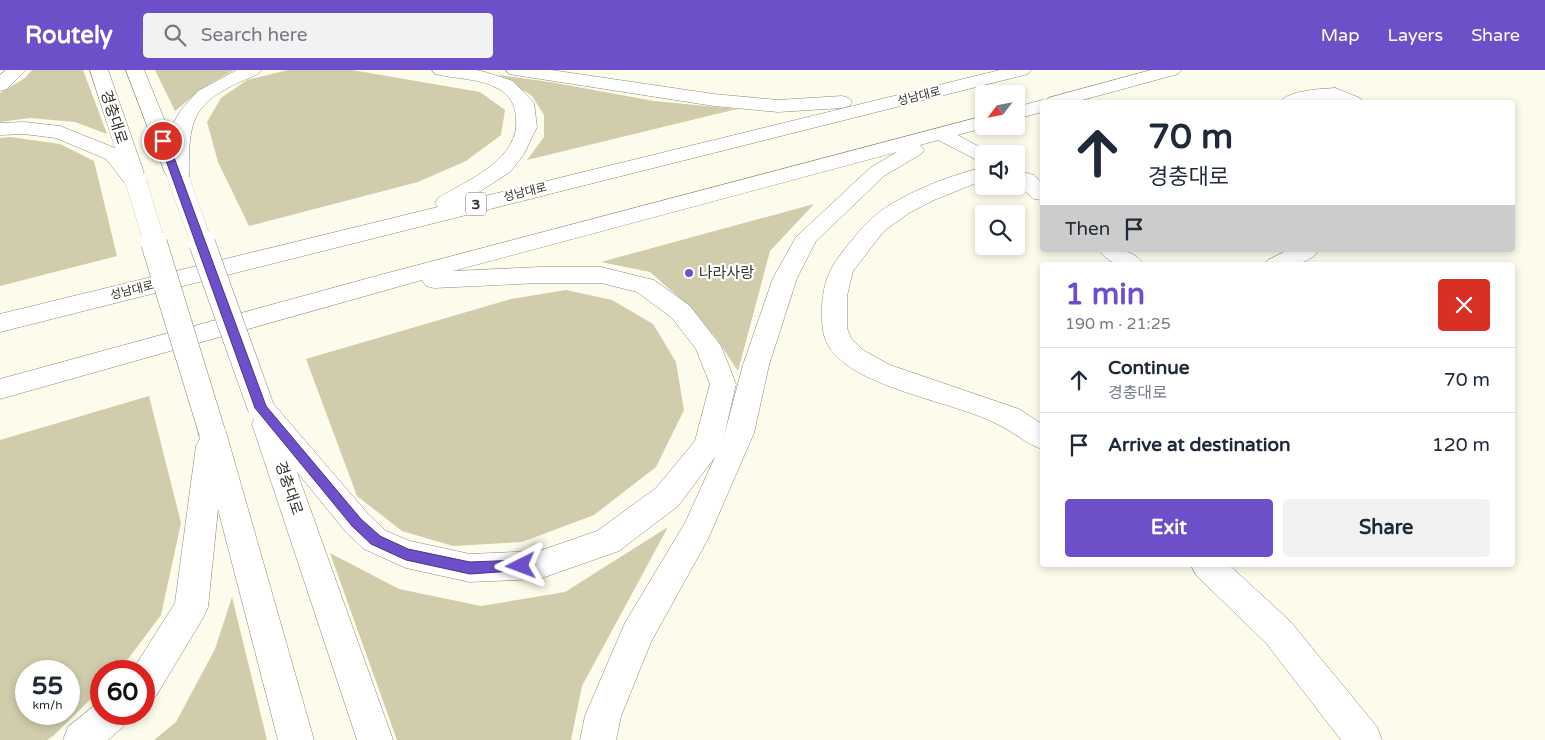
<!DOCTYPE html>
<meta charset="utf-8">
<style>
:root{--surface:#fff;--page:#f2f2f3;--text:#1f2937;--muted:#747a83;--line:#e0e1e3;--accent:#6d50c9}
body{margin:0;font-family:"Varela Round","Noto Sans KR",sans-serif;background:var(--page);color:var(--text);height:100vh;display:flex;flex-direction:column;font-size:19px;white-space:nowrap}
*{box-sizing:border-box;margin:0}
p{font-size:16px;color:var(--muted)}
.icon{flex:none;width:28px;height:28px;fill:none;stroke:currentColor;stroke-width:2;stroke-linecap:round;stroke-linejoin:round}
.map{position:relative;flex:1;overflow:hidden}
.sheet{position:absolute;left:1040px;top:192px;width:475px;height:305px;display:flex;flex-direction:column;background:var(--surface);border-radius:5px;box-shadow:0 2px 8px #0003}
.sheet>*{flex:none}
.top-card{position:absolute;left:1040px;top:30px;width:475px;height:152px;border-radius:5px;box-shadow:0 2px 8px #0003;background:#fff;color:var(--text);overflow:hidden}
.needle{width:32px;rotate:238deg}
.tools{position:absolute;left:975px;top:15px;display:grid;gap:10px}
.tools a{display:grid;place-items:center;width:50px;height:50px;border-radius:5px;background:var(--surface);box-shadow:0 2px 8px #0003;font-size:25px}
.speed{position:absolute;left:15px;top:590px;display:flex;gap:10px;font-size:25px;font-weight:700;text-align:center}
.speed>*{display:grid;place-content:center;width:65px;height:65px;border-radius:50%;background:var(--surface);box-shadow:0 2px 8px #0003;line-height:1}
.speed small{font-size:12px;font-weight:400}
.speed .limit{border:8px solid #d22;background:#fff;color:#111}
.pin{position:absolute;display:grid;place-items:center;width:42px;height:42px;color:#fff;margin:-21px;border:2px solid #fff;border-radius:50%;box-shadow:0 1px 5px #0007}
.me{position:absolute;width:55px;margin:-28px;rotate:267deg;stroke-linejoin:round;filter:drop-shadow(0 0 4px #0008)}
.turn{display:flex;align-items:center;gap:18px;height:105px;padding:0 25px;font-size:22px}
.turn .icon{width:65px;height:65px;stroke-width:2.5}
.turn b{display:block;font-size:35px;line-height:42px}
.then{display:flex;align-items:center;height:48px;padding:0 25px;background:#0003;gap:10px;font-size:19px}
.round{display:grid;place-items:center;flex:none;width:52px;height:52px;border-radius:5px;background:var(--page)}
.head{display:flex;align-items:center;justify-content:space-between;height:85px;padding:0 25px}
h1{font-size:30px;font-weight:800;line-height:38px;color:var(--accent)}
.action{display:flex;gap:10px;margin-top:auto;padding:10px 25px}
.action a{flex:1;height:58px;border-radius:5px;background:var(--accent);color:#fff;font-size:20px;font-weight:800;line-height:58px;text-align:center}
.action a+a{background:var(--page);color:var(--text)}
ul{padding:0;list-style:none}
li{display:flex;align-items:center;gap:15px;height:65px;padding:0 25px;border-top:1px solid var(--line)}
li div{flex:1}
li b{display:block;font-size:19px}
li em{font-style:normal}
header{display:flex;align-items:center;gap:30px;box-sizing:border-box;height:70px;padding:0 25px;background:var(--accent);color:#fff}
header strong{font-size:24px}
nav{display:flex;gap:28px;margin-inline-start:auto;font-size:18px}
.search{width:350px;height:45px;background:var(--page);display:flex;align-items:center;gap:12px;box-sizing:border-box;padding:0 18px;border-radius:5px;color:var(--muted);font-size:19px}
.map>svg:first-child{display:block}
.green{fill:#d0ccac;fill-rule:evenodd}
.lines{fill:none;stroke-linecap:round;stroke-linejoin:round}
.minor-casing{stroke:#89887a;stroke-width:1}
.major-casing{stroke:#89887a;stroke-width:1}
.minor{fill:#fff;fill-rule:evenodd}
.major{fill:#fff;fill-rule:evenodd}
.major-bridge-far1-casing{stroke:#89887a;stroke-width:21;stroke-linecap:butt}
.major-bridge-casing{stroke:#89887a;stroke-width:27;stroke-linecap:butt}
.major-bridge-far1{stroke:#fff;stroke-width:21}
.major-bridge{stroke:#fff;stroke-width:26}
.route{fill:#6d50c9;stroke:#473483}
.poi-dot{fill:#6d50c9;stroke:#fff;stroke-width:2}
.labels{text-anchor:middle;stroke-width:4.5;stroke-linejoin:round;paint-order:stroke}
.far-street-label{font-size:12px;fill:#31302a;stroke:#fff}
.shield{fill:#fff;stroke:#6f6e6a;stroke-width:1}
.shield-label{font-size:14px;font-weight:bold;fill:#31302a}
.street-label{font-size:15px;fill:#31302a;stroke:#fff}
.poi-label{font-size:15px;fill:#31302a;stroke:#fff;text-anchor:start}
</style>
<header>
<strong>Routely</strong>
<div class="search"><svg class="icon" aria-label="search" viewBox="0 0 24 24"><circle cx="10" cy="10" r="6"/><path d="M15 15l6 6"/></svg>Search here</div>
<nav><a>Map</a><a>Layers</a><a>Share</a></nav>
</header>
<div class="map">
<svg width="1545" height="670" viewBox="0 0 1545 670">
<rect width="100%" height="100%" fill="#fdfbeb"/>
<path class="green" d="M32 0H83L107 64 75 52 30 48 0 52V23L25 8Z
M155 0H234L203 18 175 41Z
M288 0H352L480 22 505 40 501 65 466 91 418 112 249 156 218 92 207 52 221 28 247 10Z
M499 5 550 12 654 31 737 39 527 90 544 67V45L532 26Z
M10 67 60 74 94 91 117 186 0 216V68Z
M814 134 770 181 738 301 716 268 684 232 650 202 601 192Z
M566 220 612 230 653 254 676 292 684 340 656 397 594 445 522 472 453 476 402 461 357 426 306 289 511 229Z
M149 326 181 453 161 545 119 601H101V619L53 666 47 670H0V370ZM69 601V644H26V601Z
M668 457 582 616 571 670H397L330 483 399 519 481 536 565 522Z
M232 527 267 670H154L176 652 215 579Z"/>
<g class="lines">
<g class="minor-casing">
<path id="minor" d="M1335 18 1360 28 1363 32H1338L1332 30 1308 32H1280C1289 20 1321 19 1335 18Z
M941 58 948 60 993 84H984V92L977 90 934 68 931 64 934 60Z
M984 97V110L934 130 909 143 884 161 853 201 847 226V258L851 268 863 280 890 295 1019 339 1042 354V379C1026 374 1014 362 999 355 954 331 862 320 831 280 821 266 822 252 822 236 824 208 831 196 848 175 855 167 861 158 868 152 892 127 950 105 984 97Z
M1016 100 1034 105 1042 113V130L1034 129 1016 114Z
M1099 180C1117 180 1133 178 1144 195 1126 195 1110 197 1099 180Z
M1288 180H1319C1307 198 1283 195 1264 195L1268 190Z
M1191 495H1229L1290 551 1377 657 1382 670H1341L1266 573 1196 505Z"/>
</g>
<g class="major-casing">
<path id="major" d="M6 0H26L7 19 0 21V5Z
M90 0H108L144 103 142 105 147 112 144 117 136 118 128 117 106 89 56 68 24 64 0 65V53L24 52 60 56 115 78Z
M126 0H144L171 66 173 54 181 40 198 21 237 0H261L258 4C236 14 202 26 194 52 188 69 189 89 189 107L185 111 178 113 171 111 165 103Z
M432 0H476L485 2 513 11 534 33 537 57 524 84 510 102 465 131 1000 0H1031L1028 4 0 262V244L438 137 435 133 438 128C468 110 521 89 516 47 515 35 510 25 499 19 480 8 455 9 435 4Z
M506 0H551L714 24 778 30 842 26 849 28 852 32 849 36 842 38 778 42 714 36 515 5 509 4Z
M1151 0H1181L1178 4 1075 32H1042V42L1016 49V37L1042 30 1046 31 1048 28Z
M984 46V56H991L920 75 924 80 921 84 884 106 816 171 797 208 769 295 754 363 708 469 651 572 621 646 616 670H580L585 646 625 553 685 453 715 387 678 436 619 481 539 509 470 512 406 498 364 479 346 462 297 402 393 670H357L252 354 254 349 247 338 251 331 261 328 271 331 368 444 386 461 410 471 470 484 539 481 597 461 656 418 695 371 710 314 696 279 672 248 637 222 601 213H540L434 218 426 216 422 210 0 329V309L380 205ZM897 82 870 98 796 167 773 208 743 295 724 366 736 314 721 276 690 236 654 210 601 197H540L453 201Z
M212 351 222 354 226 362 314 670H278L218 439 208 537 203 548 156 626 144 631V601H132L175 533 196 376 200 369 198 362 202 354Z
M101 630V644H128L123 657 108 670H63L68 657Z"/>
</g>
<use href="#minor" class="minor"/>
<use href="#major" class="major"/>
<g class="major-bridge-far1-casing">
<path id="major-bridge-far1" d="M178 107 202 174
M136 112 155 174"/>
</g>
<g class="major-bridge-casing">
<path id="major-bridge" d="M154 173 212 362
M202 173 261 338"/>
</g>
<use href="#major-bridge-far1" class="major-bridge-far1"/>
<use href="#major-bridge" class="major-bridge"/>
</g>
<path class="route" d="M160 69 168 71 266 336 361 449 380 466 408 479 470 492 521 490 526 492 528 496 526 500 470 504 406 490 371 474 352 456 255 338 159 71Z"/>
<circle class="poi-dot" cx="689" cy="203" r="5"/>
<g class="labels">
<g class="far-street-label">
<text transform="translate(919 26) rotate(-14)" y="4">성남대로</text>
<text transform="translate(525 122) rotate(-14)" y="4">성남대로</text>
<text transform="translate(132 220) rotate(-14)" y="4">성남대로</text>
</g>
<rect class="shield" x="466" y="122.5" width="20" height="23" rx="4"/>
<g class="shield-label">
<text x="476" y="139">3</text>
</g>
<g class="street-label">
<text transform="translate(114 47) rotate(72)" y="5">경충대로</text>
<text transform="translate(289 418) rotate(71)" y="5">경충대로</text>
</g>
<g class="poi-label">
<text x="699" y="208">나라사랑</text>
</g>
</g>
</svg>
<div class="tools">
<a><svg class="needle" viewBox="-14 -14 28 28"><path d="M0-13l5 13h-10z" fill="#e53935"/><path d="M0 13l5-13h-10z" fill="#747a83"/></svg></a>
<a><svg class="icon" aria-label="sound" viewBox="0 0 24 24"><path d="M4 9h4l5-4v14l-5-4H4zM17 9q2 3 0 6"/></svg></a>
<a><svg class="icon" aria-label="search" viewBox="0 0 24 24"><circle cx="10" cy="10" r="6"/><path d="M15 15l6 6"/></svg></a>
</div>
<div class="speed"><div>55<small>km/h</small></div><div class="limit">60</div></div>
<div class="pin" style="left:163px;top:71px;background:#d93025"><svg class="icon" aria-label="arrive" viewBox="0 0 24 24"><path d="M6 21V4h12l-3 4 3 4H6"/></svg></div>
<svg class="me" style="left:521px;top:496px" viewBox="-20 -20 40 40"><path d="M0-17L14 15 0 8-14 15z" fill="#6d50c9" stroke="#fff" stroke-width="4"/></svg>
<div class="top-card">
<div class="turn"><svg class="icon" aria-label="ahead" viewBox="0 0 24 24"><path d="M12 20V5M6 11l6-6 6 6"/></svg><div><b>70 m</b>경충대로</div></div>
<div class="then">Then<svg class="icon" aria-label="arrive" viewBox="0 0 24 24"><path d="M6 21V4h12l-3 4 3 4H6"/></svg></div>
</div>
<section class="sheet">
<div class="head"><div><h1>1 min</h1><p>190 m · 21:25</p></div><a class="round" style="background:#d93025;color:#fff"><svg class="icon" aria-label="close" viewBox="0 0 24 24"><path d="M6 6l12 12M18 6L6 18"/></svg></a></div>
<ul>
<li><svg class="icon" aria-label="ahead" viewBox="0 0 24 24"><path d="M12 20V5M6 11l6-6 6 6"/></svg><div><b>Continue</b><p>경충대로</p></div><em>70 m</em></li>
<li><svg class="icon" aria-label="arrive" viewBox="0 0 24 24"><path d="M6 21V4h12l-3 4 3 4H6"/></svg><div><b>Arrive at destination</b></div><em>120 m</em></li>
</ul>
<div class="action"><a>Exit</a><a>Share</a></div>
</section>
</div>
